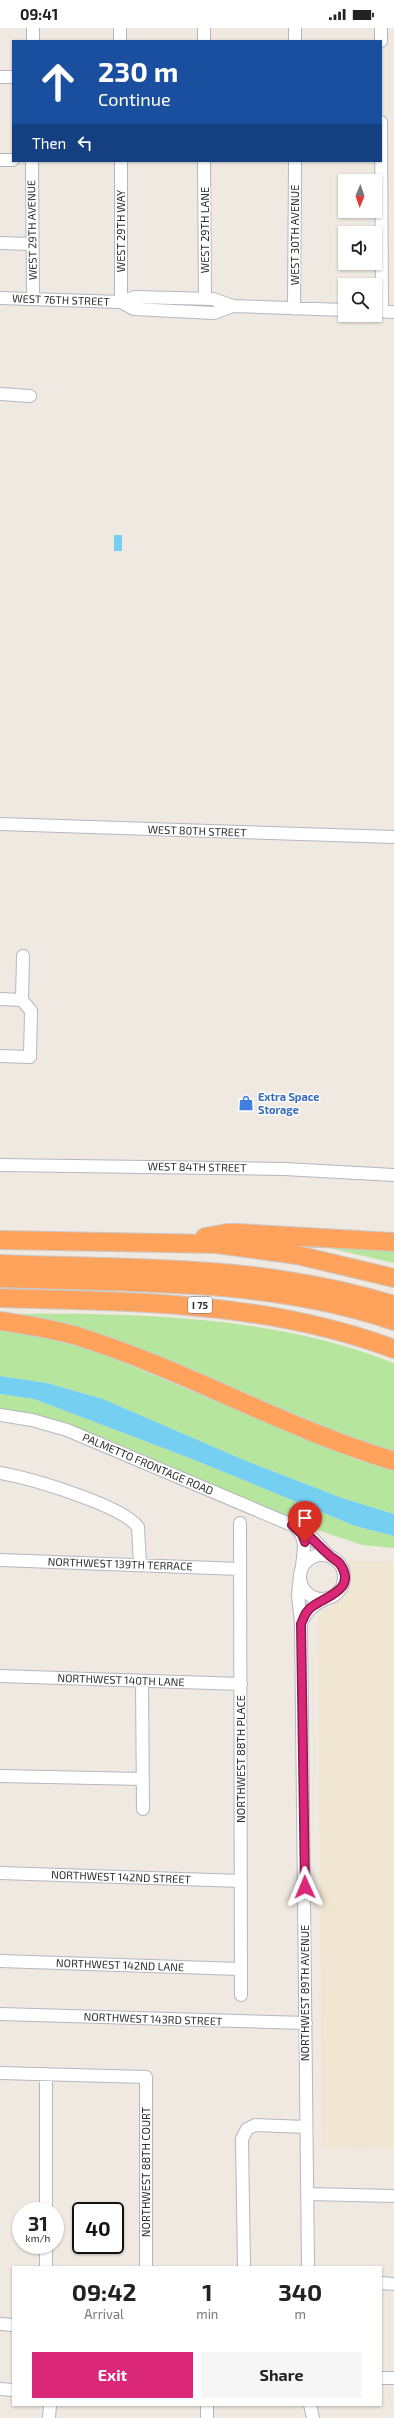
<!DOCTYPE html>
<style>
:root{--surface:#fff;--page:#f6f6f6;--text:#222;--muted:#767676;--accent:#db2777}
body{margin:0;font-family:"Exo 2",sans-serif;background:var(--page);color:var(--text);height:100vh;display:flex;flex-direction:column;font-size:15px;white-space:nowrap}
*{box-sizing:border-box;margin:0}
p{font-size:13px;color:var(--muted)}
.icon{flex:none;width:22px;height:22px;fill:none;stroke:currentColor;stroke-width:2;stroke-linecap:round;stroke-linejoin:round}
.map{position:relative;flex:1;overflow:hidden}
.side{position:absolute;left:12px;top:2238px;width:370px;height:140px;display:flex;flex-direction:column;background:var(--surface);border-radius:0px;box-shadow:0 1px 3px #0004}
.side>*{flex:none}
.hud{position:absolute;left:12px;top:12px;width:370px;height:122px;border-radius:0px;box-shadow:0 1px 3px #0004;background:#1a4fa0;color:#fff;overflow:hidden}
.needle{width:26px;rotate:182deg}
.fabs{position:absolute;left:338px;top:146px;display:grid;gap:8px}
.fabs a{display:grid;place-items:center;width:44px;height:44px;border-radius:0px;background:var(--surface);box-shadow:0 1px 3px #0004;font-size:20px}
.speed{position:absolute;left:12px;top:2174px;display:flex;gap:8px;font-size:20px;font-weight:700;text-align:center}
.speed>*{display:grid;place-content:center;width:52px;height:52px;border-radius:50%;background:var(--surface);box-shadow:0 1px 3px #0004;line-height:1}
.speed small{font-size:10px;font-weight:400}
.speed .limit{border:2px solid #111;border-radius:6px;background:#fff;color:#111}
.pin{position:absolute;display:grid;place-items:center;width:34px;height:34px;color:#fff;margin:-41px -17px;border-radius:50% 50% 50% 0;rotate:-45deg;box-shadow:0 0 4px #0007}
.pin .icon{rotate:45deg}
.me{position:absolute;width:44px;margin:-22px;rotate:359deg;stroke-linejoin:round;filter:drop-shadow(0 0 3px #0008)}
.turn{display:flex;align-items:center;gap:14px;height:84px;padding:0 20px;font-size:18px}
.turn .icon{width:52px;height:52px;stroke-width:2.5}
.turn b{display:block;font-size:28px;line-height:34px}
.then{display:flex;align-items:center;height:38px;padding:0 20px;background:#0003;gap:8px;font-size:15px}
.eta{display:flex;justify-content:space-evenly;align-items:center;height:68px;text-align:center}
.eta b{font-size:24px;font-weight:700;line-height:28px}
.primary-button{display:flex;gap:8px;margin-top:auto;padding:8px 20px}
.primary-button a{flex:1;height:46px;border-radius:0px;background:var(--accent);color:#fff;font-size:16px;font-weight:700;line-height:46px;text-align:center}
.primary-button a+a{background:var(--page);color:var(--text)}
.status{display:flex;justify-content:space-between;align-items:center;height:28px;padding:0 20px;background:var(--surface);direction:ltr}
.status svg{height:11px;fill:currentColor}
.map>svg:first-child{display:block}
.education{fill:#f0e6d1}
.green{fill:#b6e59e}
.water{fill:#75cff0}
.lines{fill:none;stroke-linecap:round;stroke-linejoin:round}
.minor-casing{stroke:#b4b7c1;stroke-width:14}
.highway-casing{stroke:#c9c9c9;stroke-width:20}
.minor{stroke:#fff;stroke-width:12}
.highway{stroke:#ffa35c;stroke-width:18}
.route-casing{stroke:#8e194d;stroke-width:10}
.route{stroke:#db2777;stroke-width:7}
.labels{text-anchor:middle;stroke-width:3;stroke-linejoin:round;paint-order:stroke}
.shield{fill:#fff;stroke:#6d6d6d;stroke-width:1}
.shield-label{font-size:10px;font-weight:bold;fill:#2e2e2e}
.street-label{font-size:11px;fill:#2e2e2e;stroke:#fff}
.shop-label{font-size:11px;font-weight:bold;fill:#366cbe;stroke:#fff;text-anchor:start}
</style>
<div class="status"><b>09:41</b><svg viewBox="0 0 49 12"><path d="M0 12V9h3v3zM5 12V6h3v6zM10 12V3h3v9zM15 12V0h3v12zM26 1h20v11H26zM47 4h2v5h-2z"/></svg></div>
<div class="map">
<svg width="394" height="2390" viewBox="0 0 394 2390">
<rect width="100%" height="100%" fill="#efe9e1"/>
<path class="education" d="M344 1533 394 1534V2121L322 2119 318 1591 324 1582 332 1578 344 1563 349 1547Z"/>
<path class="green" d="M329 1215 394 1221V1235L329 1220Z
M14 1286C142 1285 273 1288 394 1335V1426Z
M0 1303 34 1307 98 1324 355 1431 394 1443V1486L342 1470 244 1432 103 1371 47 1355 0 1348Z
M0 1366 34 1371 192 1431 355 1498 394 1508V1520L362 1517 300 1496 148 1429 73 1398 45 1390 0 1381Z"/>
<path class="water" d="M114 507H122V523H114Z
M0 1348 47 1355 103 1371 244 1432 342 1470 394 1486V1508L355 1498 192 1431 34 1371 0 1366Z"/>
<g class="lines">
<g class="minor-casing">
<path id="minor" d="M33 0V13
M120 0V13
M295 0V13
M381 0V13
M204 13V0
M0 49H13
M381 94 382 283
M0 132H13
M32 133 33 271
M121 133V274
M204 133 205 271
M0 215 32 216
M0 270 121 274 135 269 213 271 233 278 345 282
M121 274 134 281 214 285 233 278
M294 281 295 133
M375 283 394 284
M0 366 30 368
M0 796 394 809
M0 971 22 972 31 983 30 1029 0 1028
M22 972 23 928
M0 1137 284 1141 394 1147
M0 1387 32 1392 67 1402 292 1497 307 1504 329 1528
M0 1445C29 1450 122 1477 138 1499L140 1536
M240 1495 241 1967
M296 1500C308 1511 303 1524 302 1539
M300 1549a22 22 0 1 1 44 0a22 22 0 1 1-44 0Z
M0 1532 240 1541
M300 1547 298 1567 301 1596 308 2239
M301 1596C306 1582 314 1577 327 1570
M0 1648 241 1656
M142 1653 143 1781
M0 1748 142 1751
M0 1845 241 1853
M0 1933 240 1941
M0 1986 306 1995
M0 2045 146 2049V2239
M308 2166 394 2168
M46 2183V2046
M46 2239V2217
M244 2239 242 2111 247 2101 255 2097 306 2099
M381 2255 394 2256
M0 2296 13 2297
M381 2350H394
M0 2361 13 2362
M310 2377 313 2390
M49 2390 50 2377
M207 2390V2377"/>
</g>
<g class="highway-casing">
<path id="highway" d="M205 1209 227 1205H238L394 1214
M0 1212 216 1216 297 1227 394 1250
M0 1236C137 1241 261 1236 394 1277
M0 1250C133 1255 266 1250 394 1293
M0 1270C135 1274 265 1273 394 1321
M0 1293C27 1297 54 1301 80 1309 188 1343 286 1401 394 1433"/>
</g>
<use href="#minor" class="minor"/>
<use href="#highway" class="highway"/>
</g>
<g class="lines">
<g class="route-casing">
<path id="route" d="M305 1859 301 1596C304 1589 306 1582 313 1578 327 1568 357 1561 340 1536 336 1531 331 1530 328 1526 315 1515 308 1504 292 1497L302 1506 305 1514"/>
</g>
<use href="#route" class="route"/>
</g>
<defs>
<g id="shop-bare" transform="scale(1.2)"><path d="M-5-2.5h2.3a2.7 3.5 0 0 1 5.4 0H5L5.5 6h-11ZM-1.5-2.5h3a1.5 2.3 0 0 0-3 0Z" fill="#3f7fe0" stroke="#fff" stroke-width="2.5" paint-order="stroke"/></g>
</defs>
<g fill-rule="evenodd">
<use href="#shop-bare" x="246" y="1075"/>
</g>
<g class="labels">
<rect class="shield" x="188" y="1269" width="24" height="16" rx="3"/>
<g class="shield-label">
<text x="200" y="1281">I 75</text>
</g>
<g class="street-label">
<text transform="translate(32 202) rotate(-91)" y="4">WEST 29TH AVENUE</text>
<text transform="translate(205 202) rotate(-90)" y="4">WEST 29TH LANE</text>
<text transform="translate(121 203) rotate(-90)" y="4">WEST 29TH WAY</text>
<text transform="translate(295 207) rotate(-90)" y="4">WEST 30TH AVENUE</text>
<text transform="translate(61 272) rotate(2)" y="4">WEST 76TH STREET</text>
<text transform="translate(197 803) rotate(2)" y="4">WEST 80TH STREET</text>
<text transform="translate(197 1139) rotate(1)" y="4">WEST 84TH STREET</text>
<text transform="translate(148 1436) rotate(23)" y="4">PALMETTO FRONTAGE ROAD</text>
<text transform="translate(120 1536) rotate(2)" y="4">NORTHWEST 139TH TERRACE</text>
<text transform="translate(121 1652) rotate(2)" y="4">NORTHWEST 140TH LANE</text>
<text transform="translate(241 1731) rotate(-90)" y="4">NORTHWEST 88TH PLACE</text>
<text transform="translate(121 1849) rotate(2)" y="4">NORTHWEST 142ND STREET</text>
<text transform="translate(120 1937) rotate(2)" y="4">NORTHWEST 142ND LANE</text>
<text transform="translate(305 1965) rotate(-90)" y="4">NORTHWEST 89TH AVENUE</text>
<text transform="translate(153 1991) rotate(2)" y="4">NORTHWEST 143RD STREET</text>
<text transform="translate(146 2144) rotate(-90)" y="4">NORTHWEST 88TH COURT</text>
</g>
<g class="shop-label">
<text x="258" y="1073">Extra Space<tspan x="258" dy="13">Storage</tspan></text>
</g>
</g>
</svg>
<div class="fabs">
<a><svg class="needle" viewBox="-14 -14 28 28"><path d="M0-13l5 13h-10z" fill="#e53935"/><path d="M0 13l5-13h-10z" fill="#767676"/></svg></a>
<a><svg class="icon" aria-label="sound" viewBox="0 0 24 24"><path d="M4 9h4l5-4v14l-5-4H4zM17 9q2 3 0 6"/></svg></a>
<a><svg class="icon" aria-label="search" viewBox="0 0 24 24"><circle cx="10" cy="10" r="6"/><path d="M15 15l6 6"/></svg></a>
</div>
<div class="speed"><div>31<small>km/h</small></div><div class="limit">40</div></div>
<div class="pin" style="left:305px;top:1514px;background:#d93025"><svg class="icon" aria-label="arrive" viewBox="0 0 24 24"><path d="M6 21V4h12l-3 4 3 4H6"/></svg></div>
<svg class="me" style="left:305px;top:1859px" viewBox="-20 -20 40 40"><path d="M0-17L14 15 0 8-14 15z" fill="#db2777" stroke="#fff" stroke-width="4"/></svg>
<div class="hud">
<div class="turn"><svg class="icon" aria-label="ahead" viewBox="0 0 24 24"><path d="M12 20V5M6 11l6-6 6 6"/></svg><div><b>230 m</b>Continue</div></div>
<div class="then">Then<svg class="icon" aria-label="left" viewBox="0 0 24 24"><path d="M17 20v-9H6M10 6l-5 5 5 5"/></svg></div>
</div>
<section class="side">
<div class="eta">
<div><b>09:42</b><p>Arrival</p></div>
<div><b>1</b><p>min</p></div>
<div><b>340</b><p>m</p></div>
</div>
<div class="primary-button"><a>Exit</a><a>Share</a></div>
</section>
</div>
